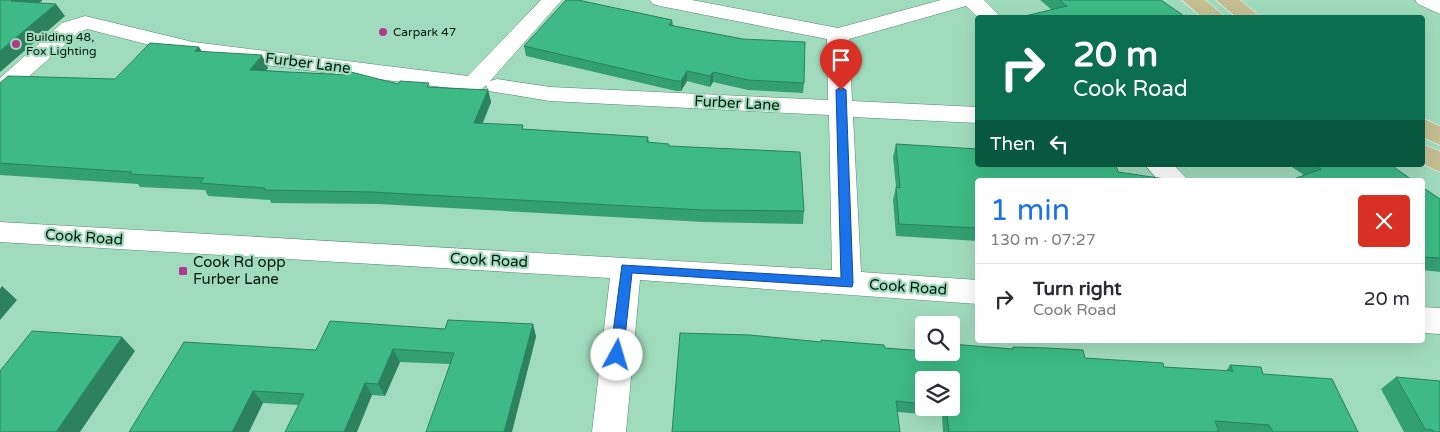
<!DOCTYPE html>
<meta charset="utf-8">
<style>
:root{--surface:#fff;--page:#f7f7f7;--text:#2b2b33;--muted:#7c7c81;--line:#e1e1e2;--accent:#1a73e8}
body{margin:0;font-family:"Varela Round",sans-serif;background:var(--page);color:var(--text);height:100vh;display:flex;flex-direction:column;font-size:19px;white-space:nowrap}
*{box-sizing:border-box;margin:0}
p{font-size:16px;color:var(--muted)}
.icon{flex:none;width:28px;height:28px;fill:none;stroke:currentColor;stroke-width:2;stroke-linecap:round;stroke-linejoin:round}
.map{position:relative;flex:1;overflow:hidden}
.sheet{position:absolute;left:975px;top:178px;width:450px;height:165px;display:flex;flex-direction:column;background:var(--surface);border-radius:5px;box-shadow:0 5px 20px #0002}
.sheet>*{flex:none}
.hud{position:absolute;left:975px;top:15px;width:450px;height:152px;border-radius:5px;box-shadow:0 5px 20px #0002;background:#0b6e4f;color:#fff;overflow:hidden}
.tools{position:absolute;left:915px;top:316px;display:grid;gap:10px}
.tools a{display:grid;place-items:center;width:45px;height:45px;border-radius:5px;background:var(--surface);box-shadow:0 5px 20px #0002;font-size:25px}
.pin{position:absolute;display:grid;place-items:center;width:42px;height:42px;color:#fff;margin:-51px -21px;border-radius:50% 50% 50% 0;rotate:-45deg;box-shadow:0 0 5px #0007}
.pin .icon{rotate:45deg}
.me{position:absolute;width:55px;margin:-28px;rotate:6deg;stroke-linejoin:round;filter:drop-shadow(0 0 4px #0008)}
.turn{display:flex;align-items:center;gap:18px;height:105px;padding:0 15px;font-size:22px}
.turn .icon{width:65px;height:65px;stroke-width:2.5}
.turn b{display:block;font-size:35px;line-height:42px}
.then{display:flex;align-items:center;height:48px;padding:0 15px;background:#0003;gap:10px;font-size:19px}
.round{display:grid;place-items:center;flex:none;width:52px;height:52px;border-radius:5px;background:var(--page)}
.headline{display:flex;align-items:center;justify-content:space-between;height:85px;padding:0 15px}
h1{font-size:30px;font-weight:600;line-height:38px;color:var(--accent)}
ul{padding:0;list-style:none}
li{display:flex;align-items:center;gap:15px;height:70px;padding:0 15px;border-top:1px solid var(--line)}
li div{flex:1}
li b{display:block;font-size:19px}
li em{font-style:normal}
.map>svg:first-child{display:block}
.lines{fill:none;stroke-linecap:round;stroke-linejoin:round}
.minor-casing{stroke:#548b6f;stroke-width:1}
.major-casing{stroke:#fff;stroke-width:1}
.minor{fill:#fff;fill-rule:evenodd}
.major{fill:#c5bf93;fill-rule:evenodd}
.wall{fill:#34a072;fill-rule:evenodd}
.shaded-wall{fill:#2b825d}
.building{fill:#3dba85;stroke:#2b825d}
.route{fill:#1a73e8;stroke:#114b97}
.poi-dot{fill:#b1398e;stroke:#a1dbbd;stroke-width:2}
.labels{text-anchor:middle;stroke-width:4.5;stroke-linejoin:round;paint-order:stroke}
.far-poi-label{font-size:12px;fill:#03190f;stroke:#a1dbbd;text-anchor:start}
.street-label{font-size:15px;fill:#03190f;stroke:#a1dbbd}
.poi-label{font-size:15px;fill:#03190f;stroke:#a1dbbd;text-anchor:start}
</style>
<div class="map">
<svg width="1440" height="432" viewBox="0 0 1440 432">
<rect width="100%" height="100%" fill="#a1dbbd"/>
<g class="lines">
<g class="minor-casing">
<path id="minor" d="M541 0H562L490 81 497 79 550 87 828 100 827 39 660 6 653 4 650 0H692L838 28 941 0H984L1002 18H979L966 6 849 39 852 101 978 107V123L853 117 861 272 978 280V304L640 280 626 432H592L610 278 0 242V222L832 270 829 115 550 101 489 91 486 85 482 89 474 91 193 56 87 29 78 33 8 95 0 97V78L62 23 85 16 193 42 468 76Z
M1415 0H1440V14L1418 4Z
M1145 165H1174L1188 180H1158Z
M1422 307 1440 308V334L1422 333Z"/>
</g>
<g class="major-casing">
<path id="major" d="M1182 0H1205L1227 18H1203Z
M1216 0H1240L1262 18H1237Z
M1422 118 1440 126V145L1422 137Z
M1422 144 1440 151V172L1422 164Z"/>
</g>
<use href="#minor" class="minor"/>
<use href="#major" class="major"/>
</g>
<path class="wall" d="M1040 0H1161L1187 18H1025V16L1052 10Z
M672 20 673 25 804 83 803 93 748 90 713 82 710 87 687 81 681 91H676L526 56 524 46Z
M199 47 202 52 268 68 266 70 398 84 431 87 488 90 491 102 483 123 524 129 648 137 649 143 669 146 804 211 803 224 704 222 378 204 271 203 270 200 208 196 205 190 140 187 138 184 0 175V83L115 79Z
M896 144 978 165 1118 172 978 180V241L896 236 893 200 896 187 893 157Z
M1289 165H1391L1304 175Z
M1422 187 1440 199V272L1422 270Z
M533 324 536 337 449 364 400 362 385 396 372 395 298 405 263 403 129 432 316 350 445 329Z
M820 342 885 348 924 352 1012 349 1013 347 1085 358 1164 367 1226 371 1230 365 1263 374 1358 432H943L942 416 898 412ZM924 380 951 408H924Z
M1396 377 1440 432H1404L1381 389Z"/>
<path class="shaded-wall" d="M13 0H42V1L21 13 11 1Z
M56 4 65 16 0 72V51Z
M199 47 206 60 195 51Z
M262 55 268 68 257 82 250 70Z
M687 71V81L681 91V81Z
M713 72V82L710 87V76Z
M488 90 491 102 477 135 474 123Z
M2 286 17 300 0 320V289Z
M533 324 536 337 512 432H504Z
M122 337 135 351 80 432H56Z
M393 349 400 362 385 396 378 384Z
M365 383 372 395 357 432H344Z
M253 391 263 403 249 432H232Z"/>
<path class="building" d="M0 0H13L11 1 56 4 0 51Z
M566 0H578L672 20 669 25 743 39 805 42 804 83 748 80 713 72 710 76 687 71 681 81H676L524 46Z
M1059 0H1161L1187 18H1026L1025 16 1067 6Z
M150 43 199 47 195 51 262 55 250 70 348 75 351 72 398 84 400 81 429 83 427 87 488 90 474 123 523 125 522 129 648 137 647 142 669 144V146L800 152 804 211 703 210 372 192 264 190 265 188 200 183 204 178 130 174 132 172 0 163V83L8 76 115 79Z
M896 144 978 149V165H1097L1116 166 1118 172 1172 180H978V228L899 224 896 187 900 188Z
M1315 165H1391L1412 180H1291L1321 169Z
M1422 187 1440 199V258L1422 257Z
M448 320 533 324 504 432H426L454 353 393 349 378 384 365 383 344 432H285L304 394 253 391 232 432H129L184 342 316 350 330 321 445 329Z
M32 331 122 337 56 432H0V371Z
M680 333 750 335 821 342V340L884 345 885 348 924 351V352H951V344L1013 349V347L1047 348 1083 350 1085 358 1163 363 1164 367 1233 371 1230 365 1261 367 1263 374 1332 379 1358 432H1273L1269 425 1215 421 1219 431H1217V432H949L946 408H951V380H924V404L896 401 900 432H672Z
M1396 377 1440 381V432H1434L1433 430 1425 429Z"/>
<path class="route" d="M841 87 846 90 853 283 852 287 632 273 623 355 622 359H612L610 355 622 265 841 278 836 90Z"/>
<g class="poi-dot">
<circle cx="383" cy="32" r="5"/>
<circle cx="16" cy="44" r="5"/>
<rect x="178" y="266" width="10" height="10" rx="2.5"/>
</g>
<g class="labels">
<g class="far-poi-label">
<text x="393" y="36">Carpark 47</text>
<text x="26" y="41">Building 48,<tspan x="26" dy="14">Fox Lighting</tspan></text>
</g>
<g class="street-label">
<text transform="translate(308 63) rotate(7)" y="5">Furber Lane</text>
<text transform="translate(737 103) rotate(3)" y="5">Furber Lane</text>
<text transform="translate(84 237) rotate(4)" y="5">Cook Road</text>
<text transform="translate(489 260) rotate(3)" y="5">Cook Road</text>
<text transform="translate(908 287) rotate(4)" y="5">Cook Road</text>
</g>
<g class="poi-label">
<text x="193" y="267">Cook Rd opp<tspan x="193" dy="17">Furber Lane</tspan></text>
</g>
</g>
</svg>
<div class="tools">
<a><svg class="icon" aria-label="search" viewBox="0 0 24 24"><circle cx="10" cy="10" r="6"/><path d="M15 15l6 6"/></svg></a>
<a><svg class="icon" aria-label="layers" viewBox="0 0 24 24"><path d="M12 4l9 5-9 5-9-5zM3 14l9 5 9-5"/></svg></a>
</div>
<div class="pin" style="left:841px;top:90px;background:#d93025"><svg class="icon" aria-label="arrive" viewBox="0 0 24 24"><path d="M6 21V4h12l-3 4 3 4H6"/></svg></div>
<svg class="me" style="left:617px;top:355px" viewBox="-20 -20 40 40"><circle r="19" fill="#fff"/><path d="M0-13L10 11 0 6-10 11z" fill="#1a73e8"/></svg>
<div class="hud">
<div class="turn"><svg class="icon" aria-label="right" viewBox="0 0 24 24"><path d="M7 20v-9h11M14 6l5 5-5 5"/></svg><div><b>20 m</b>Cook Road</div></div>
<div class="then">Then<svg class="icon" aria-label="left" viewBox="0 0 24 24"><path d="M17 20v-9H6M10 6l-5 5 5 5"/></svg></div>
</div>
<section class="sheet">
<div class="headline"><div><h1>1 min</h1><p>130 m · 07:27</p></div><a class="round" style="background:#d93025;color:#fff"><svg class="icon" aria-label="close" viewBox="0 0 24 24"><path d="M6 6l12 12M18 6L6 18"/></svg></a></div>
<ul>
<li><svg class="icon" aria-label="right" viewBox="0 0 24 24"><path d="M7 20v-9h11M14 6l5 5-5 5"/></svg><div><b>Turn right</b><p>Cook Road</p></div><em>20 m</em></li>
</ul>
</section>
</div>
